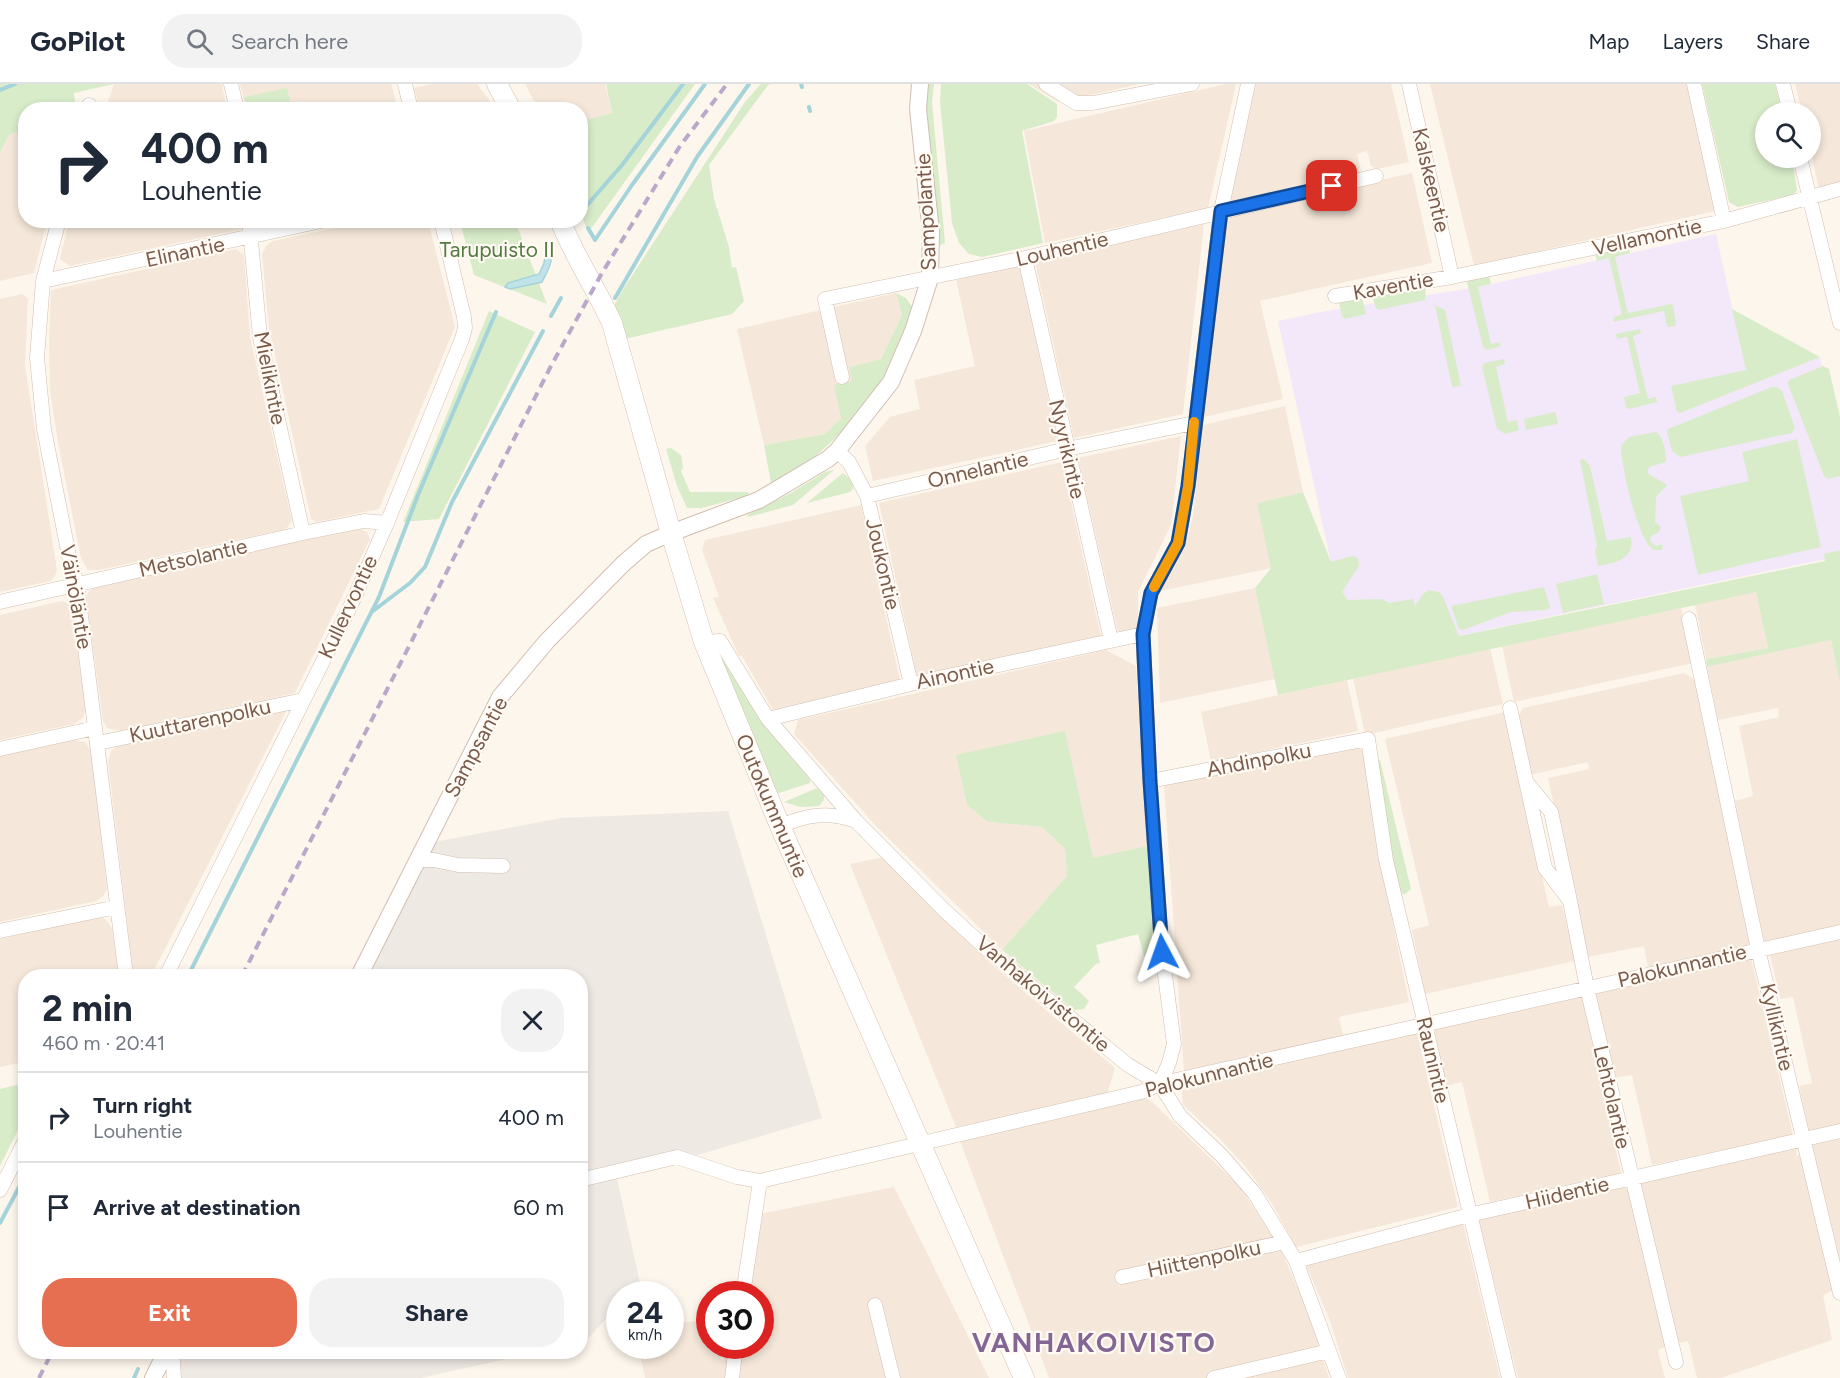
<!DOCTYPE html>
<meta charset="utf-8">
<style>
:root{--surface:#fff;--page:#f2f2f3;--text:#1f2937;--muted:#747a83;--line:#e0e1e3;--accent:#e76f51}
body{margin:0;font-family:Figtree,sans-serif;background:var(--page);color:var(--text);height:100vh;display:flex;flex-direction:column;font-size:22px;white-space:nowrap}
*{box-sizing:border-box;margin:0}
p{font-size:20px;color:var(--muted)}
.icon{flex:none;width:33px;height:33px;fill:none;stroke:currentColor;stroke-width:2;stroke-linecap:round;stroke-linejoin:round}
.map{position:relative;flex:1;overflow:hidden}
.drawer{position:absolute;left:18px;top:885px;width:570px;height:390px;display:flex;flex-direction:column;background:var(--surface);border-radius:24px;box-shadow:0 3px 9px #0003}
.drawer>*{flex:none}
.guide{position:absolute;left:18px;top:18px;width:570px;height:126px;border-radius:24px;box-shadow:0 3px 9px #0003;background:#fff;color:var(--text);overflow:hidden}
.tools{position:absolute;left:1755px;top:18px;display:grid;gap:12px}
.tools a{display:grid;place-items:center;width:66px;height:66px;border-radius:50%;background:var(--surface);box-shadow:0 3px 9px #0003;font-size:30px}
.speed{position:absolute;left:606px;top:1197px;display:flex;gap:12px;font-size:30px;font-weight:700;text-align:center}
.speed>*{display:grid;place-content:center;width:78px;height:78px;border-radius:50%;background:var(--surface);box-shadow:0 3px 9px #0003;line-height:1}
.speed small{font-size:15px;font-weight:400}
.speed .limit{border:9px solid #d22;background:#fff;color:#111}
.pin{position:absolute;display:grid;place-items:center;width:51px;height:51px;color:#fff;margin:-26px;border-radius:12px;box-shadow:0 3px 9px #0006}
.me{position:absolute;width:66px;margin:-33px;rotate:356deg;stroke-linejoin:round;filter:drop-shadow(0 0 4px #0008)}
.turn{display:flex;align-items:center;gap:21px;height:126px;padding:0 24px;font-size:27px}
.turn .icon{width:78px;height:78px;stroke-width:2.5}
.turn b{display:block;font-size:42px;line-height:51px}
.round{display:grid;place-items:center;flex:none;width:63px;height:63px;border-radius:24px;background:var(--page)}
.head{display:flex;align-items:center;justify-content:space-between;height:102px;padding:0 24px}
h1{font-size:36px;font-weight:700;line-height:45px}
.primary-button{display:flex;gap:12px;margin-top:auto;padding:12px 24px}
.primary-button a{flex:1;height:69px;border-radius:24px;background:var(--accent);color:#fff;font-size:24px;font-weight:700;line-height:69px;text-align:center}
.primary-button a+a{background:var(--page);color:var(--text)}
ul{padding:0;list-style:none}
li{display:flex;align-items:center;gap:18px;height:90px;padding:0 24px;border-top:2px solid var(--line)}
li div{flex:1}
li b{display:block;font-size:22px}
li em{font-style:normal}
header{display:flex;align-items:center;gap:36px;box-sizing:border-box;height:84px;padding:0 30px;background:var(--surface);border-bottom:2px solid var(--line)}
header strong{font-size:28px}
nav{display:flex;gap:33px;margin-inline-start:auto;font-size:21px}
.search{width:420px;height:54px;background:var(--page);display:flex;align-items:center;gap:15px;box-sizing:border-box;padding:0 21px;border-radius:24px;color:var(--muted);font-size:22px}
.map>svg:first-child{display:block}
.residential{fill:#f5e8da}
.industrial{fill:#efe9e4}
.education{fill:#f3e8fa}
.green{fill:#d8ecc9}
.water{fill:#bfe3e8;stroke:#a5d3da;stroke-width:1.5}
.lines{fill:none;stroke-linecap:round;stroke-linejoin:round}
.stream{stroke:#a5d3da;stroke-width:4}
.minor-casing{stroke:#d1beb0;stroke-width:15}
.tertiary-casing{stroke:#d1beb0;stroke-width:18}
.secondary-casing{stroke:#d6c0b0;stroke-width:21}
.minor{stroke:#fff;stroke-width:14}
.tertiary{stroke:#fff;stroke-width:16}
.secondary{stroke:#fff;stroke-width:20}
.rail{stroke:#b9a8c9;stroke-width:4;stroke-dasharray:9 6;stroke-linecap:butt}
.route-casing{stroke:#114b97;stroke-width:15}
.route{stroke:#1a73e8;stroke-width:10}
.slow{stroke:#f59e0b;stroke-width:10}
.labels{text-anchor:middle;stroke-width:4.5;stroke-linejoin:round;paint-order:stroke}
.street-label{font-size:21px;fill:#7a5c4d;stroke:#fffaf3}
.park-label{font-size:21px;fill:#537a41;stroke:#fffaf3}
.district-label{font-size:27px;font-weight:bold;letter-spacing:1.5px;fill:#846695;stroke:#fffaf3}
</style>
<header>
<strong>GoPilot</strong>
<div class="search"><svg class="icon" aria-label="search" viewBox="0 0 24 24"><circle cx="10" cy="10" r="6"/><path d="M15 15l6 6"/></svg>Search here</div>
<nav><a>Map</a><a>Layers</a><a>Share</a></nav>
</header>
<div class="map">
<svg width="1840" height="1294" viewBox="0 0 1840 1294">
<rect width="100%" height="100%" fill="#fdf6ec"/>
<path class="residential" d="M114 0H222L227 25 105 26Z
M240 0H391L398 25H246Z
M432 0H477L496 25H420L414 4Z
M525 0H605L612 29 581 37 580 26 538 25Z
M1029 0H1140L1058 18Z
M1226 0H1236L1208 124 1045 159 1024 47Z
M1255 0H1391L1409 78 1377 85 1371 82 1367 67 1357 70 1360 83 1355 90 1228 119Z
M1430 0H1687L1715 127 1474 182Z
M1795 0H1840V101L1819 106 1811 68 1810 28H1802Z
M25 46 26 136 47 137 34 189 0 197V68L10 50Z
M1412 89 1432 179 1260 217 1283 315 1204 333 1226 131Z
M69 137 241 136 242 145 70 182 60 175Z
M367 137H428L455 243 379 425 317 438 311 435 269 244 262 171 266 162 273 157Z
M1204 140 1183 330 1074 354 1035 178Z
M236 165 244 171 250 253 292 437 286 445 99 486H88L81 474 58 359 50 307 49 257 51 206Z
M1019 181 1058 357 873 397 865 362 890 333 920 325 914 296 975 282 956 196Z
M896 209 902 231 881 275 849 283 853 297 842 333 825 350 764 361 737 245Z
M22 210 28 214 25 281 57 486 55 492 50 497 0 508V215Z
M1285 322 1303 408 1257 419 1272 484 1160 507 1173 486 1189 449 1193 431 1203 341Z
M1181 352 1171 441 1138 508V544L1118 548 1078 374Z
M1062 378 1101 552 917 592 879 419Z
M861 421 900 596 773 626 742 572H739L713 514 719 513 702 466 705 456Z
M361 445 367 448 370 455 295 609 120 647 107 644 103 637 86 513 89 507 96 503 254 466Z
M1255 504 1275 595 1160 619 1157 524Z
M1756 507 1768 564 1706 575 1695 521Z
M62 517 67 519 71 524 86 624 83 634 74 640 0 656V531Z
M1681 524 1693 579 1514 618 1502 562Z
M1831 556 1840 600V841L1764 858 1735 717 1753 712 1739 642 1779 633 1778 624 1718 636 1707 583Z
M1490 564 1503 620 1365 651 1353 594Z
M1106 566 1136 582 1147 762 1093 775 1064 647 988 738 1042 743 1065 765 1067 792 1002 866 876 742 794 650 798 636Z
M1684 589 1695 596 1750 861 1648 884 1644 862 1588 873 1548 694 1589 685 1588 678 1529 691 1517 635 1523 624Z
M1347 596 1358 647 1211 678 1201 628Z
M287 626 151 892H141L133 888 108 678 111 667 118 662Z
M1505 628 1549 823 1562 821 1575 877 1425 910 1412 846 1429 841 1385 655Z
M74 656 85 658 92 669 107 805 103 812 96 817 0 838V672Z
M1362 659 1378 767 1409 918 1339 933 1343 951 1184 987 1164 701Z
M884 773 990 879 1115 984 1107 1011 956 1043 850 780Z
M97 833 105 835 112 844 119 892H26L25 978 0 983V855Z
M1840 855V1040L1809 1047 1799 1002 1812 999 1793 913 1780 915 1770 871Z
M1751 874 1793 1051 1652 1081 1632 991 1614 994 1595 909Z
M1582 911 1621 1089 1490 1118 1462 998 1446 1002 1434 945Z
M1417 949 1458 1123 1296 1163 1271 1118 1245 1082 1218 1053 1183 1021 1181 1002Z
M1148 1014 1241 1104 1281 1166 1311 1235 1329 1294H1049L960 1057Z
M1840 1055V1178L1812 1061Z
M1796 1064 1797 1072 1800 1071 1832 1207 1823 1211 1832 1256 1721 1294H1697L1688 1257 1679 1259 1640 1099Z
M1627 1101 1665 1263 1658 1266 1665 1294H1518L1479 1136Z
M894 1103 989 1294H645L640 1271 646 1262H670L671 1240 696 1237 709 1258 710 1262H712L723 1278 727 1262H760V1210H740L759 1130Z
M1463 1139 1500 1294H1348L1330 1237 1305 1179Z"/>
<path class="industrial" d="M728 727 822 1034 617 1095 640 1199 629 1210H620L619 1220 586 1257 581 1258 580 892H365L434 758 561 734Z
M176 1268H538L420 1294H180Z"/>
<path class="education" d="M1716 150 1746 286 1820 273 1840 364V472L1352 574 1278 237 1326 227 1478 203Z"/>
<path class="green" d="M0 0H114L74 9 76 25 26 26 25 46 10 50 0 68Z
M606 0H695L588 149 581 129V37L612 29Z
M761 0H772L768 1 709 81 714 115 729 163 732 184 736 183 744 217 732 230 625 255 614 222 620 210 745 18Z
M927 0H934L932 19 945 159 939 162 936 161 926 13Z
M941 0H1027L1057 20V33L1054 37 1022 47 1043 159 982 173 969 170 959 159 952 139 940 19Z
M1702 0H1775L1782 28H1766V74H1792L1797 106 1793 111 1738 123 1729 118Z
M287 4 292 25H248L244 13Z
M460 137H515L547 220 474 191Z
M1628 162 1630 169 1615 173 1628 229 1671 220 1673 221 1676 242 1667 243 1664 227 1613 238 1614 233 1622 230 1609 174 1597 177 1595 169Z
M1489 191 1491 200 1478 203 1491 260 1500 258 1501 262 1487 266 1483 263 1467 198 1468 195Z
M1426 200 1425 216 1379 226 1376 224 1373 215 1376 212Z
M896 209 906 214 912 223C901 284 851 346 803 382 794 388 782 400 771 399L764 361 825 350 841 334 834 301 852 297 849 283 881 275 902 231Z
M1360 215 1363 217 1366 230 1346 235 1342 233 1339 219Z
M1435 221 1445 226 1461 302 1452 303Z
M1732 225 1820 273 1680 329 1677 328 1671 302 1746 286Z
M489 227 535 248 439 435 403 438Z
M1640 245 1641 249 1633 252 1648 315 1656 313 1657 318 1629 325 1626 323 1624 313 1640 309 1627 253 1617 255 1616 250Z
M1504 275 1505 280 1496 283 1508 338 1517 336 1519 346 1505 350 1497 345 1482 283 1484 279Z
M1823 282 1829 285 1840 333V392L1828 395 1824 392 1788 300 1789 296Z
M1772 303H1777L1782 307 1795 344 1792 349 1680 373 1672 367 1667 348 1668 345Z
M1555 328 1558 338 1557 340 1526 346 1524 335Z
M1656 348C1664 354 1666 368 1666 378L1649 383 1647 389 1667 401 1656 413 1655 438 1661 443 1658 449 1651 452 1650 457 1656 462 1663 460 1662 466H1653C1637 453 1621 383 1621 361L1629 353Z
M1797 355 1821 463 1698 491 1680 412 1749 397 1742 368Z
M671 364 681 371 683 384 681 387 690 408H749L747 412 702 424H687L677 402 666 365Z
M1584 375 1590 382 1607 457 1631 453C1635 475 1616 479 1598 482L1595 466 1597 462 1580 376Z
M834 386 793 421 748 433 747 431 791 409 825 388Z
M843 389 853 397V405L850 408 807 419Z
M1303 408 1331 478 1352 472 1358 474 1359 482 1342 508 1348 516 1382 515 1389 519 1413 515 1415 522 1423 510 1429 506 1439 508 1443 513 1459 552 1825 477 1824 470 1840 466V600L1831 556 1707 583 1706 575 1768 564 1756 508 1278 611 1255 504 1271 484 1257 419Z
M1597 490 1604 520 1563 529 1556 500Z
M1544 503 1550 523 1547 526 1511 528 1463 546 1459 545 1451 522Z
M719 571H723L762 638 810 695V699L776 710Z
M1065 647 1093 774 1147 762 1156 881 1153 882 1144 872 1138 850 1096 861 1100 879 1096 880 1074 903 1089 917 1084 925 1074 926 1002 866 1067 792 1065 765 1042 743 988 738 967 721 956 671Z
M1380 676 1411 805 1405 810 1400 809 1385 738 1376 677Z
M817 704 824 709V716L819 722 800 723 784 718Z
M25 999V1032L0 1082V1005Z"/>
<path class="water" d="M547 160C556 175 549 184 542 198L510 205 505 203 508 199 539 190 544 179Z"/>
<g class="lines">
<path class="stream" d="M801 0 802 3
M0 6 15 0
M809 23 810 27
M580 126 582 127 622 81 683 0
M588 144 595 156 632 101 705 0
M615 214 697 73 749 0
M551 232 561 214
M373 527 410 499 425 483 452 418 543 247
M188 892 379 513 418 411 496 228
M0 1139 26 1090
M134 1294 138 1285"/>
<g class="minor-casing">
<path id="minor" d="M231 0 237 26
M405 0 411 26
M1046 0 1076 19H1093L1192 0
M1409 0 1452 193
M1694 0 1724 137
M1783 0 1790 28
M88 26 89 21
M1800 74 1840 239
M59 136 43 197 37 274 44 345 69 472 77 500 126 892
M249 136 260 253 303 449
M1025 174 1111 556
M43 197 326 136
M1335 212 1452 193 1724 137 1840 105
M842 293 825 215 1025 174 1376 92
M837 367 849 378 867 412 911 600
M867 412 1067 365 1194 339
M0 518 303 449 364 437 387 439
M1689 535 1758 865 1840 1209
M704 558 720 557 768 635 856 737 944 826 990 868 1128 981 1160 1000 1180 1032 1222 1072 1255 1110 1296 1177 1339 1294
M1510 624 1545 784 1570 817 1587 904 1676 1278
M768 635 911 600 1143 550
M98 659 303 616
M0 665 95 644
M1150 697 1368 655 1386 776 1509 1294
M1528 700 1551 728 1569 812
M780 742C807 731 827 727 856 737
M417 776H434L458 781 503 782
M0 847 117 823
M166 892 352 519 387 439 462 255 465 244 464 233 441 136
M1160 1000 1169 979 1174 960 1162 868 1150 697 1143 550 1151 509 1178 459 1188 402 1221 127 1248 0
M580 1096 677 1073 737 1093 760 1097 1141 1008 1160 1000 1185 994 1840 848
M0 1106 26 1055
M1296 1177 1469 1131 1840 1047
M1122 1193 1285 1158
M743 1210 760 1097
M875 1221 893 1294
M166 1268 173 1278 174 1294
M732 1294 736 1262
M1214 1294 1329 1267"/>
</g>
<g class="tertiary-casing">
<path id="tertiary" d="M359 892 500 613 547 557 624 479 646 460 671 449 759 416 828 375 837 367 891 298 913 247 930 194 931 148 918 25 920 0
M153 1294 166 1268"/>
</g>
<g class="secondary-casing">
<path id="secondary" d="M497 0 511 26
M560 136C574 172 596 204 612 239L671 449 704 558 780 742 1024 1294"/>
</g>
<use href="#minor" class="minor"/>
<use href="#tertiary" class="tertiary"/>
<use href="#secondary" class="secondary"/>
<path class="rail" d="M242 892 551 282 602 189 680 62 727 0
M39 1294 52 1268"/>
</g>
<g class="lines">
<g class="route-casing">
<path id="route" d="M1162 868 1150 697 1143 550 1151 509 1178 459 1188 402 1221 127 1332 102"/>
</g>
<use href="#route" class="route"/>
<path class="slow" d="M1154 503 1178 459 1188 402 1194 338"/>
</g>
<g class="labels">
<g class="street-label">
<text transform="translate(1431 96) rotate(77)" y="7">Kalskeentie</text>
<text transform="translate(926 128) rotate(-93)" y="7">Sampolantie</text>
<text transform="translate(1647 153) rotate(-12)" y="7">Vellamontie</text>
<text transform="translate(1062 165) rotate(-13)" y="7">Louhentie</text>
<text transform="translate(185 168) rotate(-12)" y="7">Elinantie</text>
<text transform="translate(1393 202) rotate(-10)" y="7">Kaventie</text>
<text transform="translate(270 294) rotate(79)" y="7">Mielikintie</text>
<text transform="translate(1067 365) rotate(77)" y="7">Nyyrikintie</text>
<text transform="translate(978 386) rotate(-13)" y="7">Onnelantie</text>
<text transform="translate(193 474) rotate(-13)" y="7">Metsolantie</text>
<text transform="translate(883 480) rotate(77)" y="7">Joukontie</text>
<text transform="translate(76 513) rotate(80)" y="7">Väinöläntie</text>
<text transform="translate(348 523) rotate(-65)" y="7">Kullervontie</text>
<text transform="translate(955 590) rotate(-12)" y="7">Ainontie</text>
<text transform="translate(200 637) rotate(-12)" y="7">Kuuttarenpolku</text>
<text transform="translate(476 663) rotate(-62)" y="7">Sampsantie</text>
<text transform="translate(1259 676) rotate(-11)" y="7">Ahdinpolku</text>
<text transform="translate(772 722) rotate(67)" y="7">Outokummuntie</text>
<text transform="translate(1682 882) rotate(-13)" y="7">Palokunnantie</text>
<text transform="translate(1043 910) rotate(40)" y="7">Vanhakoivistontie</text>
<text transform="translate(1777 943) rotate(77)" y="7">Kyllikintie</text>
<text transform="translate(1433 976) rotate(77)" y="7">Raunintie</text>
<text transform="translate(1209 991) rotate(-14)" y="7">Palokunnantie</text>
<text transform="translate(1612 1013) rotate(77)" y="7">Lehtolantie</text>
<text transform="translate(1567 1109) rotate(-13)" y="7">Hiidentie</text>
<text transform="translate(1204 1175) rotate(-12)" y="7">Hiittenpolku</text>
</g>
<g class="park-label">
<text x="497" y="173">Tarupuisto II</text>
</g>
<g class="district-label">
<text x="1094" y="1268">VANHAKOIVISTO</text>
</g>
</g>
</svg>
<div class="tools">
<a><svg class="icon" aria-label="search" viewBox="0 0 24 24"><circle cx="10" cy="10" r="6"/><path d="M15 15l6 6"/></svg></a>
</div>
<div class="speed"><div>24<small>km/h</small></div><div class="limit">30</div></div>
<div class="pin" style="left:1332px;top:102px;background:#d93025"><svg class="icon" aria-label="arrive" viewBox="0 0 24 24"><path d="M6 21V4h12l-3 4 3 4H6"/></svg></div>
<svg class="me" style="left:1162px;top:868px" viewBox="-20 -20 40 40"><path d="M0-17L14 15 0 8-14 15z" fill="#1a73e8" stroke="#fff" stroke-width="4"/></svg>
<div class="guide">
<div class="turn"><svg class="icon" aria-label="right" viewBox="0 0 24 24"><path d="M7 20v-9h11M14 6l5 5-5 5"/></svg><div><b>400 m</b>Louhentie</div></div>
</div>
<section class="drawer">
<div class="head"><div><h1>2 min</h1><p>460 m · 20:41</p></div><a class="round"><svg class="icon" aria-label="close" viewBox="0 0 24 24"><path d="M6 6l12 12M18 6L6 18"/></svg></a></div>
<ul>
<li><svg class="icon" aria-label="right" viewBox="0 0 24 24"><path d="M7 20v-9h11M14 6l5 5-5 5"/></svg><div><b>Turn right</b><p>Louhentie</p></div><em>400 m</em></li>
<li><svg class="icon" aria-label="arrive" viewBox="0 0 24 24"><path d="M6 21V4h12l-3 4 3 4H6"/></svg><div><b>Arrive at destination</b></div><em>60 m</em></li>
</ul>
<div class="primary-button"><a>Exit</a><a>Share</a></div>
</section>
</div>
